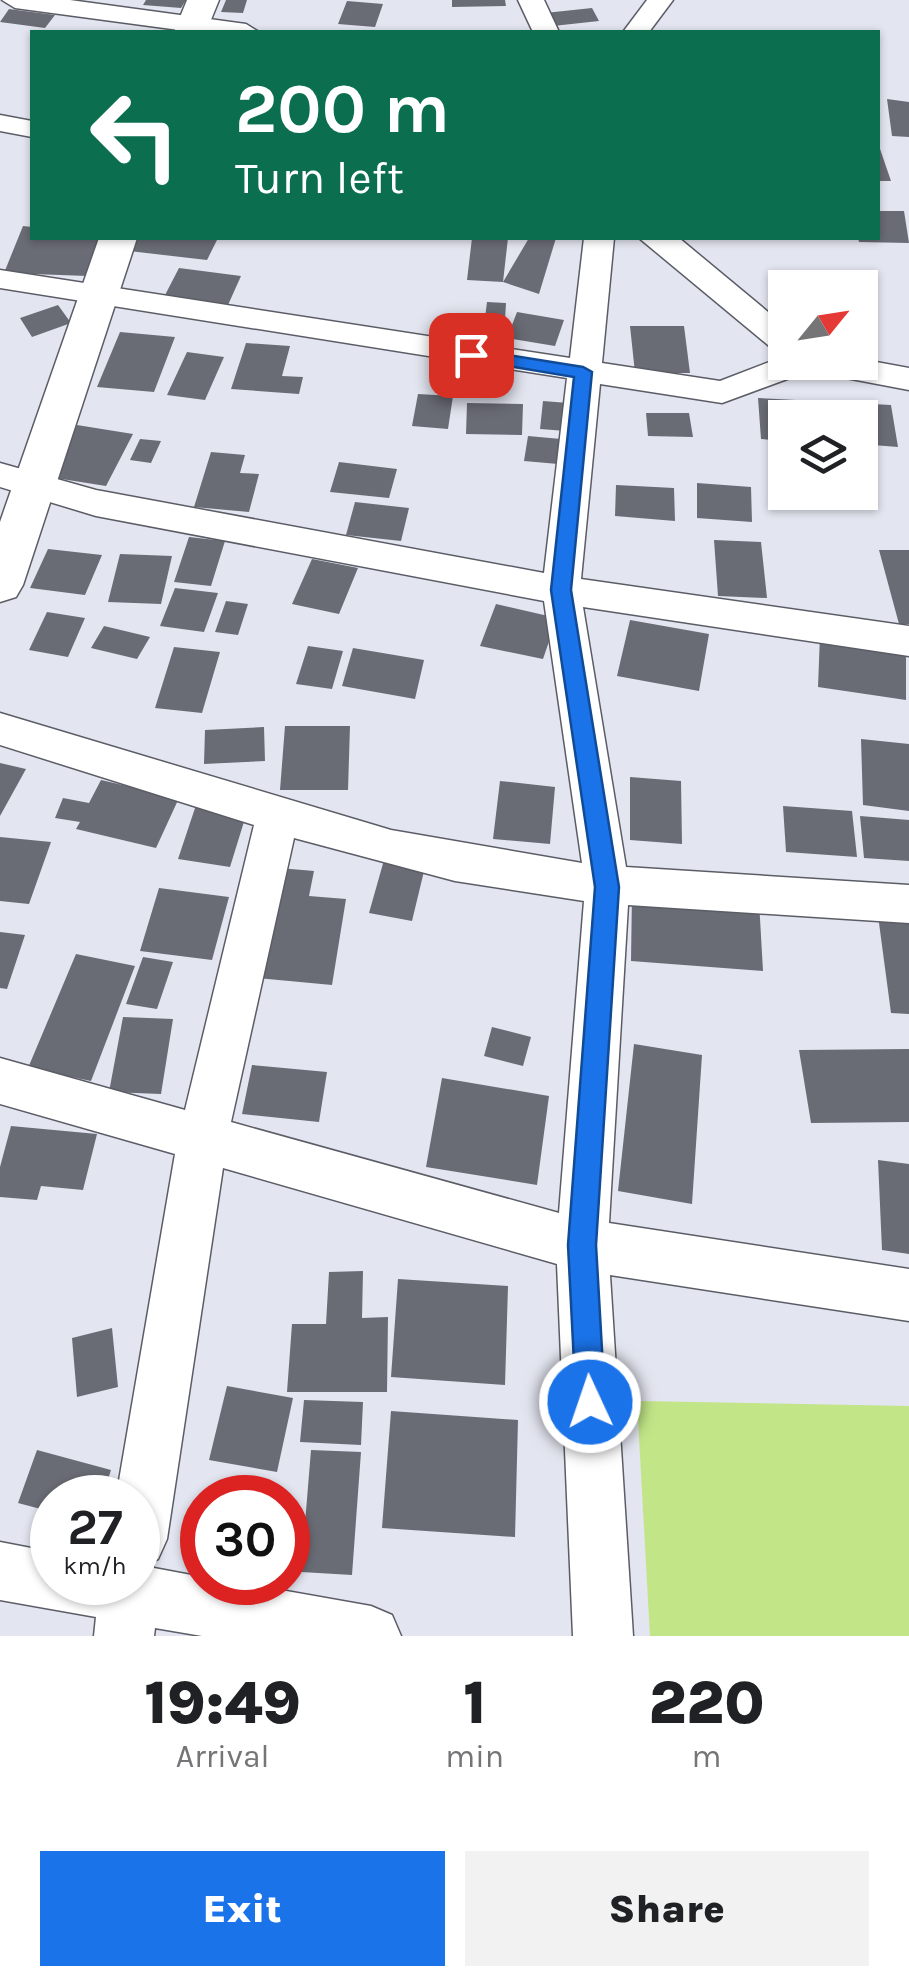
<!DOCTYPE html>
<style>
:root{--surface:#fff;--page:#f2f2f2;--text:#202124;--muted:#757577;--accent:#1a73e8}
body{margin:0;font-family:Karla,sans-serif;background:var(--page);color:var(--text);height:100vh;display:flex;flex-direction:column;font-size:38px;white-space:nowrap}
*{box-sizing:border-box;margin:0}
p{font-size:32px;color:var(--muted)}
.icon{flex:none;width:55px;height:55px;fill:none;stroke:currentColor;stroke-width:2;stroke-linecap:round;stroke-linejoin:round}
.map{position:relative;height:1636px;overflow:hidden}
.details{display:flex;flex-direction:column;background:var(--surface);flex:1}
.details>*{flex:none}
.top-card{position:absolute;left:30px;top:30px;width:850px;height:210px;border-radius:0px;box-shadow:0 2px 8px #0004;background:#0b6e4f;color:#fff;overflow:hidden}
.needle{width:65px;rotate:60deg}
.tools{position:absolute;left:768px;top:270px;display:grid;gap:20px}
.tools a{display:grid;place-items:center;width:110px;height:110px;border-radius:0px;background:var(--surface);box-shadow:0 2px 8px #0004;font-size:50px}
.speed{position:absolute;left:30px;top:1475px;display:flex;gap:20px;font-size:50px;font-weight:700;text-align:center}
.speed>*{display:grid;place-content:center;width:130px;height:130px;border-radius:50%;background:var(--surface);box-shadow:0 2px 8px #0004;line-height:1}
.speed small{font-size:25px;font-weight:400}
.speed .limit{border:15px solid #d22;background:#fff;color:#111}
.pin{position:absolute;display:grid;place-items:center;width:85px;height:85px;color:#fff;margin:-42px;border-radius:20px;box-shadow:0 5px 15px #0006}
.me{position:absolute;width:110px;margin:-55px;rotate:357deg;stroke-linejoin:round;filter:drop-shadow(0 0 8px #0008)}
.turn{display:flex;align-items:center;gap:35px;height:210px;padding:0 40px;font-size:45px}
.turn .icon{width:130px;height:130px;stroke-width:2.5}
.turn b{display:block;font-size:70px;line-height:85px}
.eta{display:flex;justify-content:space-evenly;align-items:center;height:170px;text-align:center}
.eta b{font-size:60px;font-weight:800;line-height:70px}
.cta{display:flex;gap:20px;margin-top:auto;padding:20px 40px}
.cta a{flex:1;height:115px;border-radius:0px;background:var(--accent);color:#fff;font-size:40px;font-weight:800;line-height:115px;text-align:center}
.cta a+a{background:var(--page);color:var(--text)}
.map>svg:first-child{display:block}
.green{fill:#c1e587}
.building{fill:#6a6c75}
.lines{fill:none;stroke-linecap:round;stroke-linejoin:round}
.minor-casing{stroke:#5b5d66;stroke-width:3}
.tertiary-casing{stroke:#5b5d66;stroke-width:3}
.minor{fill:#fff;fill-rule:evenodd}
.tertiary{fill:#fff;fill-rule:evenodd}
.route{fill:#1a73e8;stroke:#114b97;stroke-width:2.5}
</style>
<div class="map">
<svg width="909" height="1636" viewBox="0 0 909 1636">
<rect width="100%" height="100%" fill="#e3e5f0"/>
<path class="green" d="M637 1401 909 1406V1636H650Z"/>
<path class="building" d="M146 0H186L181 8 143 5Z
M226 0H247L243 13 221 12Z
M452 0H505L506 6 452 7Z
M347 1 383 4 375 27 338 24Z
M592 8 599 21 553 26 545 13Z
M9 9 55 15 45 28 0 22Z
M887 99 909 102V137L892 136Z
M878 143 891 181H878Z
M878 211H904L909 243 859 242 858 238H878Z
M23 226 32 227V238H102L88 276 4 273Z
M136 238H218L207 260 129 251Z
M472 238H508L503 282 467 280Z
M529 238H556L539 294 503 282Z
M179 268 241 276 228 305 164 297Z
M487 302 506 303 505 320 485 318Z
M58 305 71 323 32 337 20 318Z
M517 312 564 320 555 346 507 338Z
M465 324 501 326 499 341 463 339Z
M630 326H684L690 373H635Z
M120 332 175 337 154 392 97 387Z
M246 343 290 346 282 376 303 377 299 394 231 389Z
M187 352 224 357 205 400 167 395Z
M418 394 453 396 448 429 412 426Z
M758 398 891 405 898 447 860 444V418H785V483H777L771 440 761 439Z
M543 401 568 403 566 431 540 429Z
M467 403 523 404 522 435 466 434Z
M646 413H689L693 437 648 436Z
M77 425 133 434 106 486 49 477Z
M528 436 561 439 558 464 524 461Z
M140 439 161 441 151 463 130 460Z
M211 452 245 455 240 473 259 474 249 512 194 507Z
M339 462 397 469 389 498 330 492Z
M697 483 751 487 752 522 697 518Z
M616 485 674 488 675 521 615 516Z
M355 502 409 508 401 541 346 535Z
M189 537 225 541 211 586 174 582Z
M714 540 761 542 767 598 718 596Z
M48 549 102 555 85 595 30 588Z
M879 550H909V624H899Z
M120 554 172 556 161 604 108 602Z
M312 559 358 568 339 614 292 604Z
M175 588 218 593 204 632 160 626Z
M226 601 248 604 238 635 215 632Z
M496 604 557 618 543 659 480 646Z
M47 612 85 618 68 657 29 650Z
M630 620 709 634 699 691 617 676Z
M104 626 150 637 137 659 91 648Z
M820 635 906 647V700L818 687Z
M308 646 343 651 332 689 296 684Z
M174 647 220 652 202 713 155 708Z
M353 648 424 660 415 699 342 686Z
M285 726H350L348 790H280Z
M264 727 265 761 204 764 205 730Z
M861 739 909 744V811L863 805Z
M0 763 26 769 0 816Z
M630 777 681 781 682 844 630 840Z
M101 780 179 798 156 848 76 829 80 822 55 818 63 798 89 803Z
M500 781 555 787 550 844 493 839Z
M196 805 247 812 230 867 178 859Z
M783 806 852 811 857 857 786 852Z
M860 816 909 820V861L864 858Z
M0 837 51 842 29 904 0 901Z
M384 860 425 867 412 921 369 913Z
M279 868 314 871 309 896 346 899 332 985 257 978Z
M159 888 229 897 212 960 140 951Z
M632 891 759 901 763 971 631 961Z
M877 908 909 910V1014L891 1013Z
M0 932 25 935 7 989 0 988Z
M76 954 135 966 91 1081 28 1068Z
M143 957 173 962 157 1009 126 1004Z
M123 1017 173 1019 161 1094 109 1092Z
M492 1027 531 1037 523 1066 484 1056Z
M634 1044 702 1055 692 1204 618 1191Z
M909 1049V1122L811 1123 799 1050Z
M252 1065 327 1072 319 1122 242 1114Z
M442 1078 549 1096 537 1185 426 1167Z
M11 1126 97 1134 83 1190 41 1186 37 1200 0 1197V1167Z
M878 1160 909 1164V1254L882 1250Z
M363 1271 362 1318 388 1317 387 1392H287L292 1324H326L329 1272Z
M398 1279 508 1286 505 1385 391 1377Z
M112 1328 118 1387 77 1397 72 1338Z
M227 1386 293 1398 277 1472 209 1460Z
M304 1400 363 1402 361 1445 300 1442Z
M391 1411 518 1420 515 1537 382 1528Z
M37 1450 111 1470 102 1498H52V1512L18 1503Z
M311 1450 361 1452 352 1575 301 1572Z"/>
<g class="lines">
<g class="minor-casing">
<path id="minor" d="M2 0H70L246 24 259 32H194L15 8Z
M518 0H544L559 32H533Z
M647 0H673L649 32H623Z
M0 115 32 121V137L0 131Z
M584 238H614L602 363 720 381 785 356V362L860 359 909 368V390L809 371 722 403 600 384 581 579 909 626V656L583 607 626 867 909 885V923L628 905 609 1223 909 1269V1321L610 1275 633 1636H573L557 1264 223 1168 167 1539 158 1559 151 1562 154 1568 202 1577V1582H235L371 1606 392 1615 401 1636H202L155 1628 154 1636H94L96 1617 0 1600V1542L52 1552V1582H138V1498H116L175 1154 0 1104V1058L185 1110 254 825 0 745V713L391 830 582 863 544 601 96 516 0 487V463L96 490 544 573 567 378 0 288V270L570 358ZM294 838 455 881 584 901 559 1213 231 1122Z
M639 238H679L785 326V353L774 350Z"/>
</g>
<g class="tertiary-casing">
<path id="tertiary" d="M187 0H219L206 32H174Z
M99 238H137L23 585 16 597 0 602V522Z"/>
</g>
<use href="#minor" class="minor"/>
<use href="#tertiary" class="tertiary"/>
</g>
<path class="route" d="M471 349 583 367 592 372 571 590 619 887 596 1245 605 1402 601 1412 590 1416 580 1412 576 1402 568 1245 595 887 551 590 574 377 465 359 462 355Z"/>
</svg>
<div class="tools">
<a><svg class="needle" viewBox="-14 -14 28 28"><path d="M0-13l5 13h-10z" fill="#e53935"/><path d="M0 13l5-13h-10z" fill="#757577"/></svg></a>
<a><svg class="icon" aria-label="layers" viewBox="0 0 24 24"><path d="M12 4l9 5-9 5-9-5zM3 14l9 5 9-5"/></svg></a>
</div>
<div class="speed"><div>27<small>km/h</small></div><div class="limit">30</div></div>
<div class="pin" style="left:471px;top:355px;background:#d93025"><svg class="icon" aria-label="arrive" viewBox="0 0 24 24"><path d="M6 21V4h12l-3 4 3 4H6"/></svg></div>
<svg class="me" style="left:590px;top:1402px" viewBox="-20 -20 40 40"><circle r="17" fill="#1a73e8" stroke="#fff" stroke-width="3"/><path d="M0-11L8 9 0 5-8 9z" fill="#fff"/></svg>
<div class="top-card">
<div class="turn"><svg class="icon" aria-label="left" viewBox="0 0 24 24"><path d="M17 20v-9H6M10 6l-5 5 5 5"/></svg><div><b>200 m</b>Turn left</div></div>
</div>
</div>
<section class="details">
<div class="eta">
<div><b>19:49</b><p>Arrival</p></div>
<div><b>1</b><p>min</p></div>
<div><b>220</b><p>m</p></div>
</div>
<div class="cta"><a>Exit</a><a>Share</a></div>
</section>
